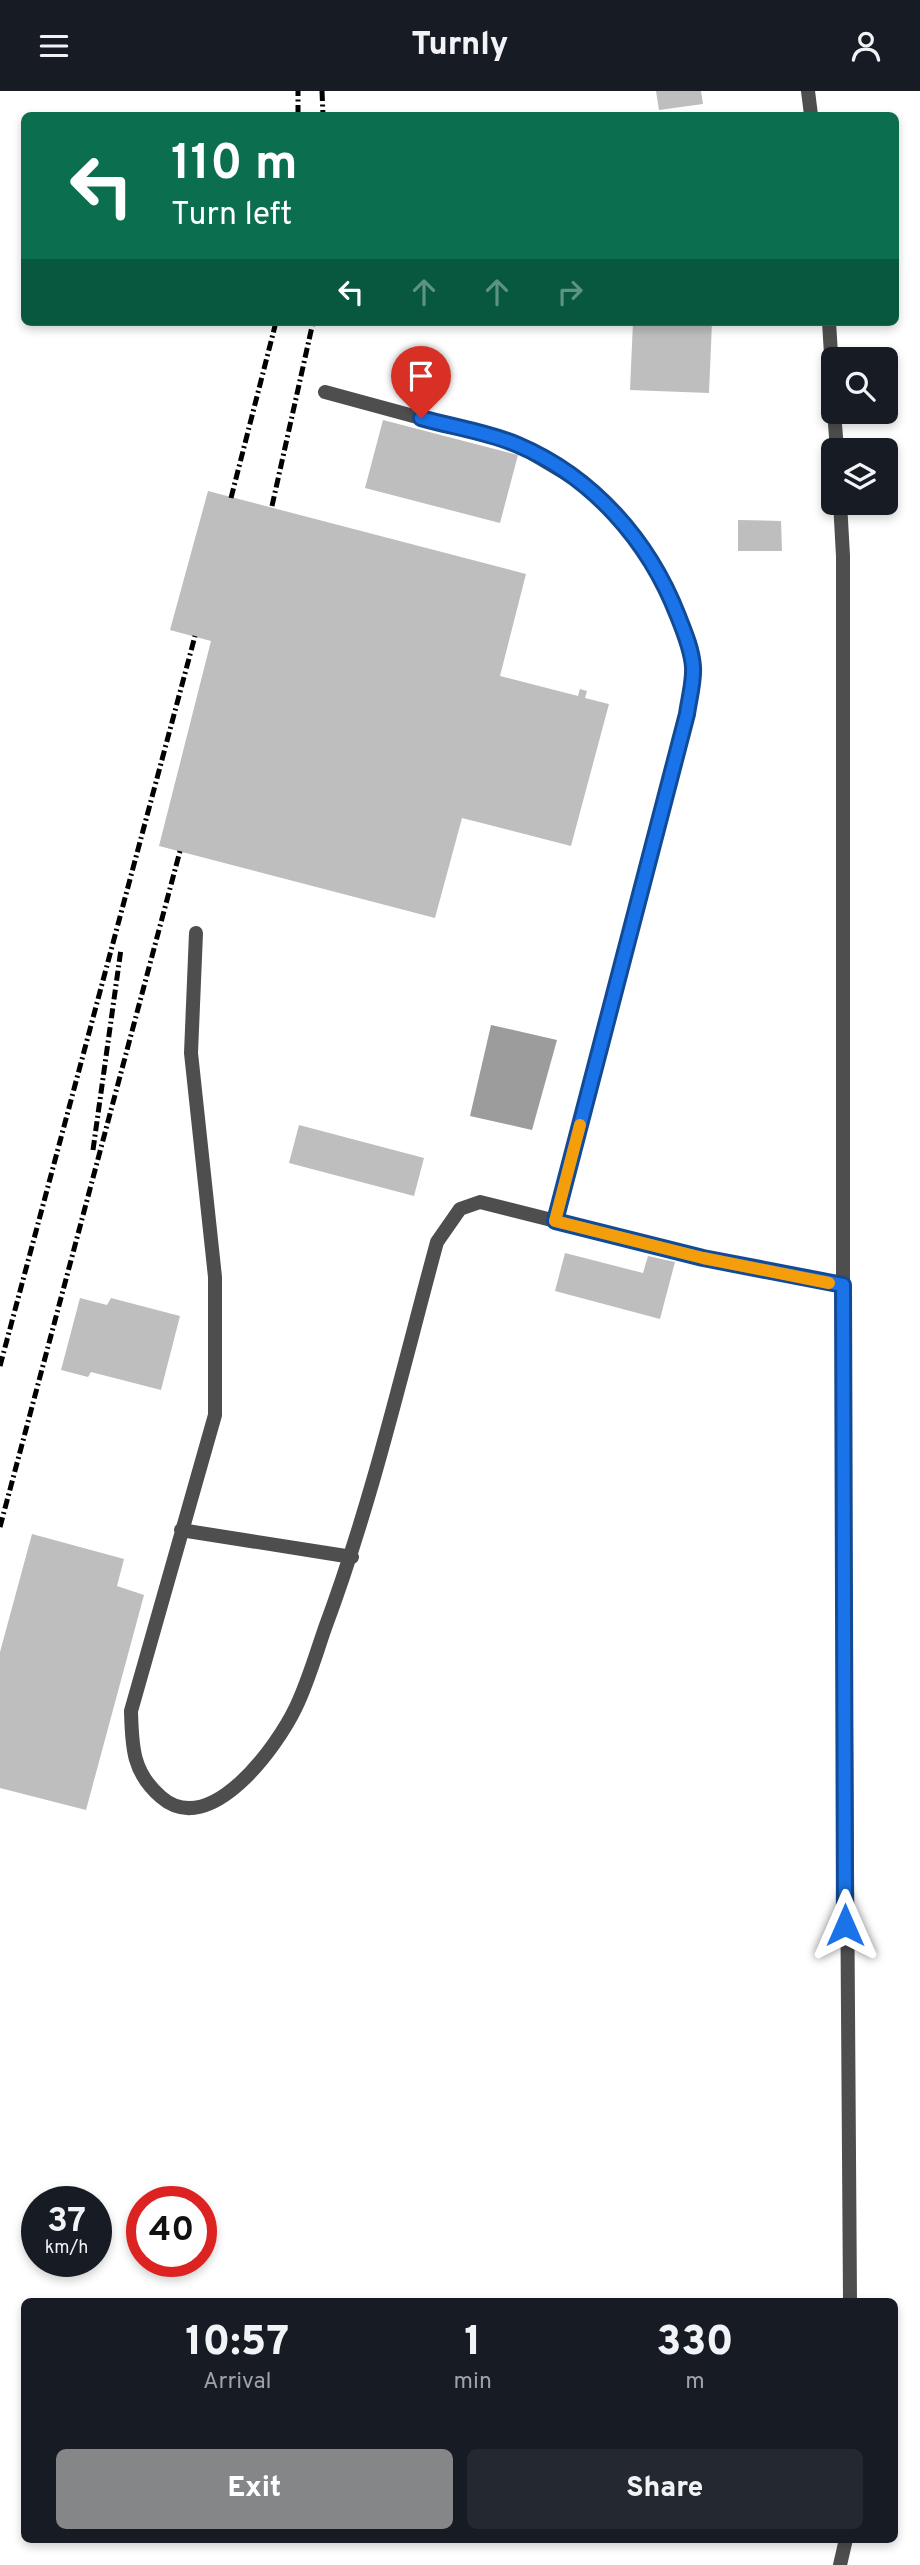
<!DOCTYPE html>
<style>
:root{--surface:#171b24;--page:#242831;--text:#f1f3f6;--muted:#9ea1a6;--accent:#858687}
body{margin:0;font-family:Overpass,sans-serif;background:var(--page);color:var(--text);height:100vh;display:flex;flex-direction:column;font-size:26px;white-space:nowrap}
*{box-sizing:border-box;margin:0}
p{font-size:23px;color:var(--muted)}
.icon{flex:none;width:38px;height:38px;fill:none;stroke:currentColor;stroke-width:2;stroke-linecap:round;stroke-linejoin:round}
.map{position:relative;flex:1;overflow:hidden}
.panel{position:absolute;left:21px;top:2207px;width:877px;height:245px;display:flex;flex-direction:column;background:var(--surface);border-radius:10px;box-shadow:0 4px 10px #0003}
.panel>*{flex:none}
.guide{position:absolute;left:21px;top:21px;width:878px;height:214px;border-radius:10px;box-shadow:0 4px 10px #0003;background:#0b6e4f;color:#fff;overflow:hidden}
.tools{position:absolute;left:821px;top:256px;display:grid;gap:14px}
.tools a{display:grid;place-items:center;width:77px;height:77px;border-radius:10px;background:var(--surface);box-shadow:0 4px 10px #0003;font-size:35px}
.speed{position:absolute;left:21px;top:2095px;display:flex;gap:14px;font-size:35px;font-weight:700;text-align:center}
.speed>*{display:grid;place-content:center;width:91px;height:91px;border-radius:50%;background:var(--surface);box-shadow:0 4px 10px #0003;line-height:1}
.speed small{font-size:18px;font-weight:400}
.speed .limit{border:10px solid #d22;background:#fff;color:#111}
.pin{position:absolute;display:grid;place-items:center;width:60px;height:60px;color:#fff;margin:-72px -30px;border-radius:50% 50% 50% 0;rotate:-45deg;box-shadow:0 0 7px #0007}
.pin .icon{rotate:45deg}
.me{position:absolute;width:77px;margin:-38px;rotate:0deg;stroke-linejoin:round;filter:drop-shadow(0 0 5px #0008)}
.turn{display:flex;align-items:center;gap:24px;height:147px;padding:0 35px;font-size:32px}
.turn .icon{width:91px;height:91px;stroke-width:2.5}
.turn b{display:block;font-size:49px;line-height:60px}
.lanes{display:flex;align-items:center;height:66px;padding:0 35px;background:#0003;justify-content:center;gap:35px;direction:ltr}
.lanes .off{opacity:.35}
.eta{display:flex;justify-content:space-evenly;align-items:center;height:119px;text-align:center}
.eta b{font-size:42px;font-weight:800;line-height:49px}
.button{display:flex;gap:14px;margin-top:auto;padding:14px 35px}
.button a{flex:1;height:80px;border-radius:10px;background:var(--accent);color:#fff;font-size:28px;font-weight:800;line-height:80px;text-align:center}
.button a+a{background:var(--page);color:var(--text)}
header{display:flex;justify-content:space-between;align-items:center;height:91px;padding:0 35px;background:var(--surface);font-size:32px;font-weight:800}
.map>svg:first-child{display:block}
.water{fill:#9c9c9c}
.building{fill:#bebebe}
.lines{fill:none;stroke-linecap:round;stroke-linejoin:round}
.service{stroke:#4e4e4e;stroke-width:14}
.tertiary{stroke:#4e4e4e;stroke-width:14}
.rail{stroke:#000;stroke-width:5;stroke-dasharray:10 3.5 2 3.5;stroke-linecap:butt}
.route-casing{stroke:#114b97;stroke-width:18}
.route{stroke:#1a73e8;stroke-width:12}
.slow{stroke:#f59e0b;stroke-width:12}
</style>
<header><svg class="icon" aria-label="menu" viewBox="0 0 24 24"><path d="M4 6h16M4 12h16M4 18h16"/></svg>Turnly<svg class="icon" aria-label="person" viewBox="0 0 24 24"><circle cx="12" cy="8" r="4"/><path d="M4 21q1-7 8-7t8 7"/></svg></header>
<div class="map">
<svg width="920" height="2474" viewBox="0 0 920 2474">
<rect width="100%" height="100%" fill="#fff"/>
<path class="water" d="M491 934 557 949 532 1039 470 1025Z"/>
<path class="building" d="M656 0H701L703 13 659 19Z
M633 231H712L709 302 630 299Z
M383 329 518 364 500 432 365 397Z
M208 400 526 483 500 585 578 605 580 598 587 600 585 607 609 613 571 755 462 727 435 827 159 755 211 550 170 539Z
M738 429 781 430 782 460H738Z
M299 1034 424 1067 414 1105 289 1072Z
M565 1162 643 1182 648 1165 675 1171 660 1228 555 1200Z
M80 1207 107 1214 111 1207 180 1225 161 1299 91 1281 88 1286 61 1279Z
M32 1443 124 1468 117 1495 144 1504 86 1719 0 1697V1561Z"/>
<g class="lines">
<path class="service" d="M325 301 516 353 583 393 626 434 667 496 686 544 693 576 686 623 555 1130
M196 842 191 962 215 1186V1324L131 1620C132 1655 132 1681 161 1706 210 1749 277 1656 296 1616 308 1591 316 1563 325 1537 372 1411 402 1280 437 1151L460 1118 480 1111 703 1167 843 1194
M181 1439 352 1466"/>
<path class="tertiary" d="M808 0 811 24
M829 231 833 295
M834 320 837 359
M840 411 843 465V1194L850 2210
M840 2474 846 2448"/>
<path class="rail" d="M322 0 323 24
M298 24V0
M231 407 276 231
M272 415 313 231
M93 1059 121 858
M0 1275 195 545
M0 1436 180 760"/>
</g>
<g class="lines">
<g class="route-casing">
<path id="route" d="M421 327C452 336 488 341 518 354 593 386 649 450 678 525 684 540 692 559 693 576 694 591 689 608 687 623L555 1130 703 1167 843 1194 845 1834"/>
</g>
<use href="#route" class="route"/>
<path class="slow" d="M580 1034 555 1130 703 1167 829 1192"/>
</g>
</svg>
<div class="tools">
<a><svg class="icon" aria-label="search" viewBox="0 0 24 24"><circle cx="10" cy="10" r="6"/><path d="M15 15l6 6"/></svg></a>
<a><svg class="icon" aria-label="layers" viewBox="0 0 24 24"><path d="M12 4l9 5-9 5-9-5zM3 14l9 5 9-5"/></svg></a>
</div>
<div class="speed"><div>37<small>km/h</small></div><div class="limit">40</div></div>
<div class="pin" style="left:421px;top:327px;background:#d93025"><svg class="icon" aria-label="arrive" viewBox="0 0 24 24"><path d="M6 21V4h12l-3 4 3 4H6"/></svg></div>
<svg class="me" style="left:845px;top:1834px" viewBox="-20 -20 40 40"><path d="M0-17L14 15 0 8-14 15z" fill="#1a73e8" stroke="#fff" stroke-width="4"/></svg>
<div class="guide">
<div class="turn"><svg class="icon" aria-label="left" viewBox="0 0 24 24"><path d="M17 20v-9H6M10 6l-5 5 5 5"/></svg><div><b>110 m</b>Turn left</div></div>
<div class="lanes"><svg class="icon" aria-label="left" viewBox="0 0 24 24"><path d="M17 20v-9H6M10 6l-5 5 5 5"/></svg><svg class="icon off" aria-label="ahead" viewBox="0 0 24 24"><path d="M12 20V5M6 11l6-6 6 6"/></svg><svg class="icon off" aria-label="ahead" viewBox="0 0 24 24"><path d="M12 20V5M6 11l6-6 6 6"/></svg><svg class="icon off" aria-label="right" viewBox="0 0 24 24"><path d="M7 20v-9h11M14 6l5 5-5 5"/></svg></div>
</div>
<section class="panel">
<div class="eta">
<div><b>10:57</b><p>Arrival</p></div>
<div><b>1</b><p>min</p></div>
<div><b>330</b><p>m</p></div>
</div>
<div class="button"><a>Exit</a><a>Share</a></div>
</section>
</div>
